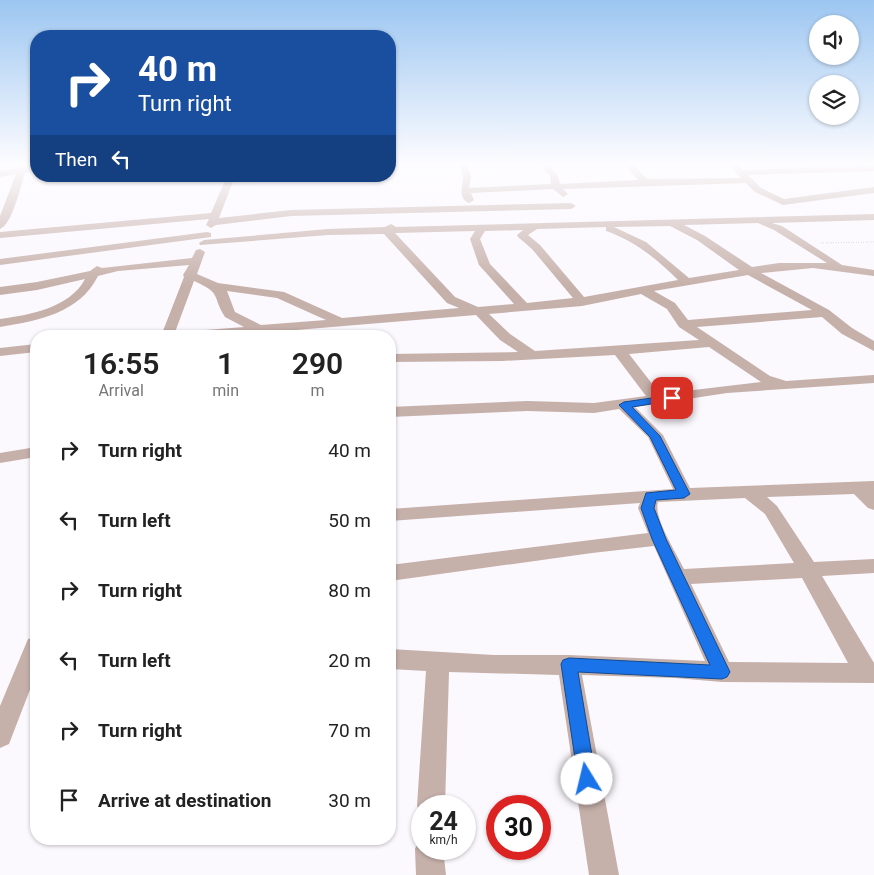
<!DOCTYPE html>
<style>
:root{--surface:#fff;--page:#f6f6f6;--text:#222;--muted:#767676}
body{margin:0;font-family:Roboto,sans-serif;background:var(--page);color:var(--text);height:100vh;display:flex;flex-direction:column;font-size:19px;white-space:nowrap}
*{box-sizing:border-box;margin:0}
p{font-size:16px;color:var(--muted)}
.icon{flex:none;width:28px;height:28px;fill:none;stroke:currentColor;stroke-width:2;stroke-linecap:round;stroke-linejoin:round}
.map{position:relative;flex:1;overflow:hidden}
.panel{position:absolute;left:30px;top:330px;width:366px;height:515px;display:flex;flex-direction:column;background:var(--surface);border-radius:20px;box-shadow:0 1px 4px #0004}
.panel>*{flex:none}
.banner{position:absolute;left:30px;top:30px;width:366px;height:152px;border-radius:20px;box-shadow:0 1px 4px #0004;background:#1a4fa0;color:#fff;overflow:hidden}
.buttons{position:absolute;left:809px;top:15px;display:grid;gap:10px}
.buttons a{display:grid;place-items:center;width:50px;height:50px;border-radius:50%;background:var(--surface);box-shadow:0 1px 4px #0004;font-size:25px}
.speed{position:absolute;left:411px;top:795px;display:flex;gap:10px;font-size:25px;font-weight:700;text-align:center}
.speed>*{display:grid;place-content:center;width:65px;height:65px;border-radius:50%;background:var(--surface);box-shadow:0 1px 4px #0004;line-height:1}
.speed small{font-size:12px;font-weight:400}
.speed .limit{border:8px solid #d22;background:#fff;color:#111}
.pin{position:absolute;display:grid;place-items:center;width:42px;height:42px;color:#fff;margin:-21px;border-radius:10px;box-shadow:0 2px 8px #0006}
.me{position:absolute;width:55px;margin:-28px;rotate:351deg;stroke-linejoin:round;filter:drop-shadow(0 0 4px #0008)}
.turn{display:flex;align-items:center;gap:18px;height:105px;padding:0 25px;font-size:22px}
.turn .icon{width:65px;height:65px;stroke-width:2.5}
.turn b{display:block;font-size:35px;line-height:42px}
.then{display:flex;align-items:center;height:48px;padding:0 25px;background:#0003;gap:10px;font-size:19px}
.eta{display:flex;justify-content:space-evenly;align-items:center;height:85px;text-align:center}
.eta b{font-size:30px;font-weight:600;line-height:35px}
ul{padding:0;list-style:none}
li{display:flex;align-items:center;gap:15px;height:70px;padding:0 25px}
li div{flex:1}
li b{display:block;font-size:19px}
li em{font-style:normal}
.map>svg:first-child{display:block}
.lines{fill:none;stroke-linecap:round;stroke-linejoin:round}
.path{stroke:#9e9aa1;stroke-width:1;stroke-dasharray:0.5 2;stroke-linecap:butt}
.minor{fill:#c6b0aa;fill-rule:evenodd}
.route{fill:#1a73e8;stroke:#114b97}
</style>
<div class="map">
<svg width="874" height="875" viewBox="0 0 874 875">
<rect width="100%" height="100%" fill="#fbf8fe"/>
<g class="lines">
<path class="path" d="M821 243 874 242"/>
<path class="minor" d="M459 164H467L471 177 469 188 551 184 550 176 540 164H549L558 176 560 184 638 180 624 164H633L647 179 741 178 728 164H737L743 170 874 165V171L748 175 761 188 784 199 874 187V193L783 205 755 192 746 183 563 189 568 194 563 197 553 189 471 193 474 200 469 203C457 198 463 186 463 177 463 173 460 168 459 164Z
M22 167H36V171L25 173C21 185 12 225 0 229V216L16 174 0 177V171Z
M227 176H235L219 218 291 210 571 203 576 206 571 209 291 216 216 225 211 228 206 225 209 219 0 238V232L211 213Z
M874 214V220L772 223 782 226 842 265 874 270V276L813 268 761 273 829 310 852 328 874 341V351L842 334 822 317 697 327 770 376 786 381 874 375V383L727 393 635 407 663 435 690 488 874 481V510L868 508 854 494 767 497 777 506 814 562 874 559V573L822 576 874 663V683L722 682 675 678 582 675 619 875H589L559 675 449 672 445 806H422V816L417 806 426 671 390 669V649L494 655H569L705 661 654 546 592 553 390 581V565L648 533 638 508 640 503 390 521V509L673 489 648 437 619 409 594 413 528 411 390 417V407L528 401 594 403 646 396 615 355 502 361 390 362V354L518 352 500 340 476 315 224 336H161L184 277 183 275 189 265 118 271 98 276C80 313 37 321 0 327V319C29 315 70 308 85 279L37 290 0 295V287L37 282 90 271 97 266 102 268 192 258 196 250 200 249 205 252 197 274 218 283 284 292 342 318 459 308 447 303 384 234 328 235 200 245 199 243 204 240 328 229 385 227 391 224 396 227ZM758 223 774 230 827 263H779L752 267 705 236 684 225ZM670 226 697 240 739 270 689 278 646 242 614 227ZM606 227V231C635 241 657 259 678 280L584 297 540 245 528 235 537 229ZM523 230 517 235 518 237 532 249 573 298 527 303 490 264 480 239 485 231ZM475 231 470 239 479 265 514 304 478 307 455 297 395 233ZM748 275 812 310 688 320 675 303 654 291ZM194 281C223 294 211 295 225 317L244 327 180 332 174 335ZM227 291 277 298 326 320 261 325 235 312ZM641 294 667 309 679 327 699 340 535 351 510 334 489 314 582 306ZM709 347 761 382 660 394 629 354ZM745 498 765 514 794 563 684 569C677 554 653 517 658 502ZM802 578 848 663 729 662 691 584Z
M207 232 211 233V237L0 265V259Z
M36 344V352L0 356V348Z
M36 447V457L0 463V453Z
M36 637V674L9 744 0 748V706L28 639Z
M422 838V849H443L446 875H416L415 849 419 839Z"/>
</g>
<linearGradient id="sky" x2="0" y2="1"><stop stop-color="#9cc6f1"/><stop offset="0.57" stop-color="#fdfcff"/><stop offset="1" stop-color="#fdfcff" stop-opacity="0"/></linearGradient>
<rect width="874" height="287" fill="url(#sky)"/>
<path class="route" d="M672 395 676 396V400L632 407 660 436 690 494 684 498 656 500 654 508 666 539 730 672 727 677 722 679 578 672 596 779 594 786 587 788 581 786 578 779 561 664 563 660 569 658 710 665 652 539 641 508 646 493 676 490 650 437 619 405 624 402Z"/>
</svg>
<div class="buttons">
<a><svg class="icon" aria-label="sound" viewBox="0 0 24 24"><path d="M4 9h4l5-4v14l-5-4H4zM17 9q2 3 0 6"/></svg></a>
<a><svg class="icon" aria-label="layers" viewBox="0 0 24 24"><path d="M12 4l9 5-9 5-9-5zM3 14l9 5 9-5"/></svg></a>
</div>
<div class="speed"><div>24<small>km/h</small></div><div class="limit">30</div></div>
<div class="pin" style="left:672px;top:398px;background:#d93025"><svg class="icon" aria-label="arrive" viewBox="0 0 24 24"><path d="M6 21V4h12l-3 4 3 4H6"/></svg></div>
<svg class="me" style="left:587px;top:779px" viewBox="-20 -20 40 40"><circle r="19" fill="#fff"/><path d="M0-13L10 11 0 6-10 11z" fill="#1a73e8"/></svg>
<div class="banner">
<div class="turn"><svg class="icon" aria-label="right" viewBox="0 0 24 24"><path d="M7 20v-9h11M14 6l5 5-5 5"/></svg><div><b>40 m</b>Turn right</div></div>
<div class="then">Then<svg class="icon" aria-label="left" viewBox="0 0 24 24"><path d="M17 20v-9H6M10 6l-5 5 5 5"/></svg></div>
</div>
<section class="panel">
<div class="eta">
<div><b>16:55</b><p>Arrival</p></div>
<div><b>1</b><p>min</p></div>
<div><b>290</b><p>m</p></div>
</div>
<ul>
<li><svg class="icon" aria-label="right" viewBox="0 0 24 24"><path d="M7 20v-9h11M14 6l5 5-5 5"/></svg><div><b>Turn right</b></div><em>40 m</em></li>
<li><svg class="icon" aria-label="left" viewBox="0 0 24 24"><path d="M17 20v-9H6M10 6l-5 5 5 5"/></svg><div><b>Turn left</b></div><em>50 m</em></li>
<li><svg class="icon" aria-label="right" viewBox="0 0 24 24"><path d="M7 20v-9h11M14 6l5 5-5 5"/></svg><div><b>Turn right</b></div><em>80 m</em></li>
<li><svg class="icon" aria-label="left" viewBox="0 0 24 24"><path d="M17 20v-9H6M10 6l-5 5 5 5"/></svg><div><b>Turn left</b></div><em>20 m</em></li>
<li><svg class="icon" aria-label="right" viewBox="0 0 24 24"><path d="M7 20v-9h11M14 6l5 5-5 5"/></svg><div><b>Turn right</b></div><em>70 m</em></li>
<li><svg class="icon" aria-label="arrive" viewBox="0 0 24 24"><path d="M6 21V4h12l-3 4 3 4H6"/></svg><div><b>Arrive at destination</b></div><em>30 m</em></li>
</ul>
</section>
</div>
